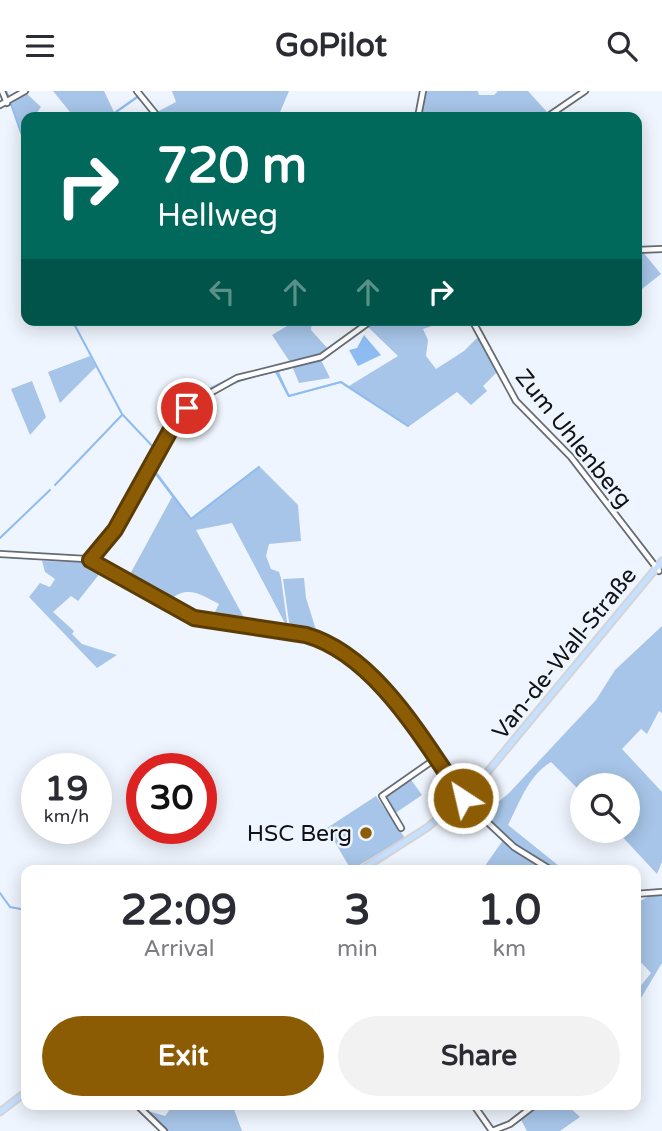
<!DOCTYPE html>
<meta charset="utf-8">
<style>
:root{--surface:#fff;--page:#f2f2f3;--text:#2b2b33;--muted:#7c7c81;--accent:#8c5c04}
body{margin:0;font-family:"Varela Round",sans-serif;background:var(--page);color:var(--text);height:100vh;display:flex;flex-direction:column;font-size:26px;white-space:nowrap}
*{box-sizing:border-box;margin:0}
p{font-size:23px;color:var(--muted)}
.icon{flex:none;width:38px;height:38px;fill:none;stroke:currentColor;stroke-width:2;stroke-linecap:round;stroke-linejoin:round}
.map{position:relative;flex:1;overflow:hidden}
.sheet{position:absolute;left:21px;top:774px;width:620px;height:245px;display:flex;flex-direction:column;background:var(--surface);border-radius:14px;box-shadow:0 4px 18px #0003}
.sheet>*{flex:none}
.guide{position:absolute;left:21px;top:21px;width:621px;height:214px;border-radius:14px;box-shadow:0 4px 18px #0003;background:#00695c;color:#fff;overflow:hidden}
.controls{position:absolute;left:570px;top:682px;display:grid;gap:14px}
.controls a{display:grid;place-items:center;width:70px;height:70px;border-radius:50%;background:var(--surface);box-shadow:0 4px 18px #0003;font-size:35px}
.speed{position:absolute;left:21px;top:662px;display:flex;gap:14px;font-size:35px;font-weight:700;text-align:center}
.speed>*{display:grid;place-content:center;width:91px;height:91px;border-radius:50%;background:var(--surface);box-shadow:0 4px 18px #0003;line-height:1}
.speed small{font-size:18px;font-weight:400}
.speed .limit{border:10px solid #d22;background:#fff;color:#111}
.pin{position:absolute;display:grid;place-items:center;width:60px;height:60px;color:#fff;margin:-30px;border:4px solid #fff;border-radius:50%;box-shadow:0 2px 7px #0007}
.me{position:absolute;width:77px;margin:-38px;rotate:325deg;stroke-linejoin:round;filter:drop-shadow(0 0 5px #0008)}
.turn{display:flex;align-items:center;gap:24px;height:147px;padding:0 21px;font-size:32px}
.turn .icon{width:91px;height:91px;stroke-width:2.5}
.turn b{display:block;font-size:49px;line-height:60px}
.lanes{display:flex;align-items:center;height:66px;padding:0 21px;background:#0003;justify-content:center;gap:35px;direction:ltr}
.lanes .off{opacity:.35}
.eta{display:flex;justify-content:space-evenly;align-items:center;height:119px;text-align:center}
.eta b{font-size:42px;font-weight:700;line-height:49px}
.primary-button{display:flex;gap:14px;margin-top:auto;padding:14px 21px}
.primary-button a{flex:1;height:80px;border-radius:42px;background:var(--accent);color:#fff;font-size:28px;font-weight:700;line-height:80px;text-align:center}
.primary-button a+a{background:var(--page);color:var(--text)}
header{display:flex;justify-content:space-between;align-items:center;height:91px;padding:0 21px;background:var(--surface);font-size:32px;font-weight:700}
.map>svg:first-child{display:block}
.green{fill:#a7c5e8;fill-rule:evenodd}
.water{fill:#8ebcf2}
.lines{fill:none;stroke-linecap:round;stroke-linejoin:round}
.stream{stroke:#8ebcf2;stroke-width:2}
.minor-casing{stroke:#666c73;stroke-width:8}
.major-casing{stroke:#d4d4d5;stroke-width:9}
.minor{stroke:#fff;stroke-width:4.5}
.major{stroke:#c6e0ff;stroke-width:5}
.route-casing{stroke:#5b3c03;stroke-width:18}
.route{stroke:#8c5c04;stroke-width:12}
.poi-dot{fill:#8c5c04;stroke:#eff5fe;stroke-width:2.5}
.labels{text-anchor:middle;stroke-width:5;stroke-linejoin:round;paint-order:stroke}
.street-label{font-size:23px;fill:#101215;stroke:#eff5fe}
.poi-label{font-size:23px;fill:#101215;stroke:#eff5fe;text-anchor:end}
</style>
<header><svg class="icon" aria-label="menu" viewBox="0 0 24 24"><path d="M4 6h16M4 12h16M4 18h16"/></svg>GoPilot<svg class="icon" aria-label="search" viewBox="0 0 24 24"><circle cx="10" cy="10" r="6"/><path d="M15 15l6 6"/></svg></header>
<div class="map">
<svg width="662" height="1040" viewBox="0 0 662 1040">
<rect width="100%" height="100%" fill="#eff5fe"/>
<path class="green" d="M53 0H104L114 21 138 4 156 26 138 7 111 26H74Z
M172 0H289L278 26H160L157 21 176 11Z
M425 0H478L479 4H494L498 0H528L548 22 541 26H420Z
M26 2 41 16 34 26H26V51L11 13Z
M637 160H642L661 183 637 202Z
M297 229H312L311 239 329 259 321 264C274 276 215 282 181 321 167 337 161 362 146 376 190 297 202 292 290 271L272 244Z
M377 229H449L423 238 428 249 426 265 436 278 464 260 479 245 497 281 483 295 487 300 471 314 457 301 408 336 340 292 288 306 275 281C202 299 190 313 154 377L191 427 259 375 298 414 301 450 269 453 266 465 271 478 279 481 281 487 288 538 232 432 196 439 247 532 212 527 219 513C201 504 187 493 169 510L180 519 96 471C96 461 117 437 124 426 153 374 176 310 237 288 254 283 272 280 289 276L279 281 289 304 341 290 349 295 398 265 368 236ZM153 380 172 406 128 487 100 471 99 464 112 449Z
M332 263 321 269 330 287 299 292 292 275Z
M90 265 96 276 60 312 48 281Z
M32 290 46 326 30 344 11 298Z
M42 470 85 471 101 481 78 510 71 505 53 521 74 540 72 543 82 553 117 564 97 577 29 506 40 492 50 496 55 488 45 481Z
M304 487 306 507 317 542 290 538 283 488Z
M662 535V622L659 620 647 643 641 638 622 658 662 701V771L657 783 617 740H628V695H583V703L551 671C528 685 520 711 508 734L564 779H482L506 745 476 716 498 711 509 702 596 609 615 579Z
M409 686 422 704 394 723 384 709 385 704Z
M376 705 405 747 351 779 327 737Z
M649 805H662V872L635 917V902L651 882 635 865V839L641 838 636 823 639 811Z
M174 1013H232L242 1040H168L145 1019 165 1025Z
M541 1013H566L580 1026 560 1040H527L520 1027Z"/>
<path class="water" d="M364 244 381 264 358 275 349 259 357 257Z"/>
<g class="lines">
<path class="stream" d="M6 0 9 6
M11 13 26 56
M109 26 137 6 141 9
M72 229 122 323 156 359
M293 276 320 270
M277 280 290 277
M235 290 276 280 289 305 341 291 408 335
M152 378 191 428 259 376
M55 394 122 324
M120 434 180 329
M0 447 50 399
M97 466 116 442
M97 470 158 505
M261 535 287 539
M307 542 316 544
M0 802 10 816 26 819"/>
<g class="minor-casing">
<path id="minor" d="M2 0 7 12
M137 0 158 26
M0 14 25 0
M418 26 423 0
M547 26 585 0
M637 159 662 158
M472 229 516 310 571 366 659 480
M0 463 86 468 194 527 306 544 322 550 388 599 465 710 514 756 551 779
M90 469 115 439 175 331 194 311 237 287 321 266 372 229
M401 737 382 705 435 668
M635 803 662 801
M136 1013 164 1040
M473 1013 492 1040 510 1033 536 1013"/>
</g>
<g class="major-casing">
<path id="major" d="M361 779 428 736 480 690 662 470
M0 1021 26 1001"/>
</g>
<use href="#minor" class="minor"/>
<use href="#major" class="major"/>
</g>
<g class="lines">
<g class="route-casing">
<path id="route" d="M187 317 175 331 115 439 90 469 194 527 306 544C376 564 424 651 463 707"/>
</g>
<use href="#route" class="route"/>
</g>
<circle class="poi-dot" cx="366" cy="742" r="7"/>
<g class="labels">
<g class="street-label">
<text transform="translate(574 347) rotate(51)" y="8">Zum Uhlenberg</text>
<text transform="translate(564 562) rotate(-51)" y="8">Van-de-Wall-Straße</text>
</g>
<g class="poi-label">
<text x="352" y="750">HSC Berg</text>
</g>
</g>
</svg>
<div class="controls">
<a><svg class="icon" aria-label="search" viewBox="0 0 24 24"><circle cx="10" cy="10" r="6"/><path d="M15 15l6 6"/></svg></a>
</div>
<div class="speed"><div>19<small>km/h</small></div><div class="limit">30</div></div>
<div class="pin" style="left:187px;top:317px;background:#d93025"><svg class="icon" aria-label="arrive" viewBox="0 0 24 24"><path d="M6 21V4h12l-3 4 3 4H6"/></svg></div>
<svg class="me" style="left:463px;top:707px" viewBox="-20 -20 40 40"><circle r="17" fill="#8c5c04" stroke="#fff" stroke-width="3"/><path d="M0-11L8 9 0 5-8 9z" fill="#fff"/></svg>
<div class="guide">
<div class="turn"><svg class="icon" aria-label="right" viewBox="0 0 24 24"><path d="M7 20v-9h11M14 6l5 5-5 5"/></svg><div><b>720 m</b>Hellweg</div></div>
<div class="lanes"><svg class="icon off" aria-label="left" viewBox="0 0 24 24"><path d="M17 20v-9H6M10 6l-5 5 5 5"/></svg><svg class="icon off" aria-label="ahead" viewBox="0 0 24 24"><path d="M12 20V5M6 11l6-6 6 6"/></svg><svg class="icon off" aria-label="ahead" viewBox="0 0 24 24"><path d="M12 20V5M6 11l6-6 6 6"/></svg><svg class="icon" aria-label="right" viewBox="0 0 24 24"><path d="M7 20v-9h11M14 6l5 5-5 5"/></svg></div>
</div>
<section class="sheet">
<div class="eta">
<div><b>22:09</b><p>Arrival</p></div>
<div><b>3</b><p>min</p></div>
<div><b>1.0</b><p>km</p></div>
</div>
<div class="primary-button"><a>Exit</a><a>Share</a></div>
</section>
</div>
